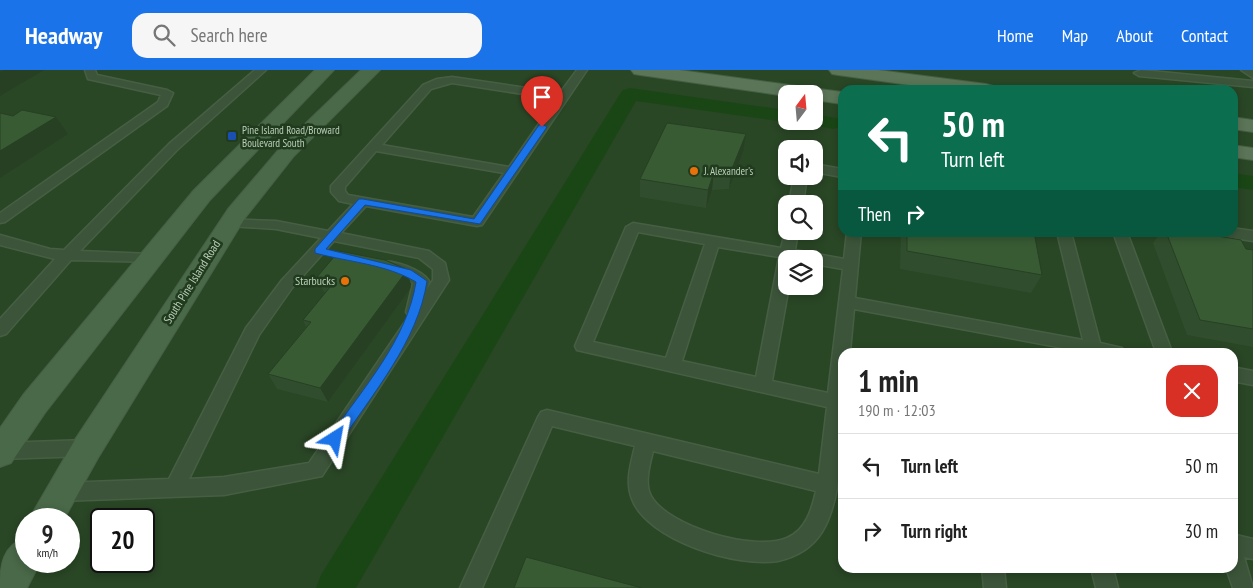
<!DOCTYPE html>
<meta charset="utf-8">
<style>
:root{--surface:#fff;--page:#f6f6f6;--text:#222;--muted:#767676;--line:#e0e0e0;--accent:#1a73e8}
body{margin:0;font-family:"PT Sans Narrow",sans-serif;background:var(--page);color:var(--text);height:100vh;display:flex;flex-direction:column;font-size:19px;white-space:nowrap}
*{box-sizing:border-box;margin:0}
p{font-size:16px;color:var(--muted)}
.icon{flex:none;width:28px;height:28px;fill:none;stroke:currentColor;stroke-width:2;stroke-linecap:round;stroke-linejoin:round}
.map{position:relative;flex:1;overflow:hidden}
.drawer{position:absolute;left:838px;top:278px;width:400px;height:225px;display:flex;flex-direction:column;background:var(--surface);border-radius:15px;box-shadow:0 2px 8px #0003}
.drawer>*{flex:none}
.top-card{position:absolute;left:838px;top:15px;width:400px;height:152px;border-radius:15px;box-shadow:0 2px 8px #0003;background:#0b6e4f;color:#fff;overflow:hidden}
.needle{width:32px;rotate:16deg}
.fabs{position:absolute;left:778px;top:15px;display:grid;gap:10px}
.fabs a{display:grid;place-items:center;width:45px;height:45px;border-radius:10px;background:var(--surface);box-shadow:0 2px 8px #0003;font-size:25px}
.speed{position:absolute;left:15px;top:438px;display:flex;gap:10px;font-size:25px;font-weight:700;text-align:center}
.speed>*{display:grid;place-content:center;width:65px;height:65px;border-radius:50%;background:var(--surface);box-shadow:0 2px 8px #0003;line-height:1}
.speed small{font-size:12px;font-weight:400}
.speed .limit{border:2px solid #111;border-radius:8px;background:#fff;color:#111}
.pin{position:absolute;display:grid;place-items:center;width:42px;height:42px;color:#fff;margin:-51px -21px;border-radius:50% 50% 50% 0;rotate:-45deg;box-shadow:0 0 5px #0007}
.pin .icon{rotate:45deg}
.me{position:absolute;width:55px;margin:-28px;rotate:34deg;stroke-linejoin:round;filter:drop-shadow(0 0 4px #0008)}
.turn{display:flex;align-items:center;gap:18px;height:105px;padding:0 20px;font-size:22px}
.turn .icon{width:65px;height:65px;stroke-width:2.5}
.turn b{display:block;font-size:35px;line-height:42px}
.then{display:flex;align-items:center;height:48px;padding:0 20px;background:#0003;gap:10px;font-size:19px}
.round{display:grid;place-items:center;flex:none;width:52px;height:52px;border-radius:15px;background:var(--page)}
.head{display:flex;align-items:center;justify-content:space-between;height:85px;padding:0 20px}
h1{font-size:30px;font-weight:600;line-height:38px}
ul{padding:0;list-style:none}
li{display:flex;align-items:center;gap:15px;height:65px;padding:0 20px;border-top:1px solid var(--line)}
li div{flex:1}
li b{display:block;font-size:19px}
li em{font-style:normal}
header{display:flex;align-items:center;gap:30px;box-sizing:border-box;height:70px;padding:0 25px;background:var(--accent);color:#fff}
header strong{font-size:24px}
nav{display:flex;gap:28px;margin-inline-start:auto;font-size:18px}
.search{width:350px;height:45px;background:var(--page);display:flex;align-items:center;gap:12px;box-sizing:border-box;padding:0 18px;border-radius:15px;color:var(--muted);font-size:19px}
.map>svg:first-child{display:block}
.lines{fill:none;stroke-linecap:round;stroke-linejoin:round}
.canal{fill:#1a4616;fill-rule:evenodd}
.service-casing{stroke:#465f44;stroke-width:3}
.secondary-casing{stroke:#465f44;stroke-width:2}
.primary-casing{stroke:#465f44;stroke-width:2}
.service{fill:#3c553a;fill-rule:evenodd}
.secondary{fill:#496948;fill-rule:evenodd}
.primary{fill:#5b7558;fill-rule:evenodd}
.wall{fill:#304e2d}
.shaded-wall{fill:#274024}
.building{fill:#385b34;stroke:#274024}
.route{fill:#1a73e8;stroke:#114b97}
.transit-dot{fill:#1a4fb4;stroke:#213b1e;stroke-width:2}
.food-dot{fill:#e8710a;stroke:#213b1e;stroke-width:2}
.labels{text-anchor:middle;stroke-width:5;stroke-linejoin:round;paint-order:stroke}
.far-poi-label{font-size:11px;fill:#b9cfb8;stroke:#213b1e;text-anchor:start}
.poi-label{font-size:12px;fill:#b9cfb8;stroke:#213b1e;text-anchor:end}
.street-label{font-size:12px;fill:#b9cfb8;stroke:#213b1e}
</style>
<header>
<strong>Headway</strong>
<div class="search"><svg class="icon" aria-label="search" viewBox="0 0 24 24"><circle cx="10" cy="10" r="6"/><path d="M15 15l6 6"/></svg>Search here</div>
<nav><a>Home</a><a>Map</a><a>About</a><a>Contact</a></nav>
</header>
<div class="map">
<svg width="1253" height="518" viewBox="0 0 1253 518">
<rect width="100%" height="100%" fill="#294625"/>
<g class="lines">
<path class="canal" d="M630 18 786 40V51H790L786 52 636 31 356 518H316L321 505 620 24 623 20Z
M814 44 841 49 842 56 834 59 807 54 804 51H814Z
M1232 103 1253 106V120L1232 117Z"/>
<g class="service-casing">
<path id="service" d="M85 0H95L97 5 167 20 173 23 167 36 5 152 0 153V143L158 32 161 25 88 9Z
M255 0H266L177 80 80 181 151 184 156 186 158 189 156 192 71 190 6 264 0 266V249L55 189 0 175V165L50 179 64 180 169 74Z
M577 0H587L482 155 477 156 366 136 341 163 429 181 445 193 449 210 322 406 224 425 61 431 54 428 51 422 54 416 61 413 169 409 246 258 282 210 321 168 276 159 230 156 225 155 223 152 225 149 276 151 328 161 353 134 339 131 331 122V116L423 15 437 9 452 7 560 23ZM452 13 556 29 509 97 382 75 431 19ZM376 81 504 103 473 147 348 125 345 121V117ZM334 171 419 188 433 199V210L427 219 429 211C422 200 393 189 381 192L379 196 381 200 403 207 413 213 406 242 409 246 309 393 224 407 189 409 259 265 292 218Z
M1141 0 1253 11V17L1139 6 1134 3Z
M1241 0H1253V8Z
M814 94 842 99V107L814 102Z
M794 106H807L803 134H789Z
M633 153 781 178 786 158V161H798L795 180 844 189 847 162H861L855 228 1083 270 1057 162H1071L1100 273 1122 278 1124 282H1085L854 239 850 282H842C842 332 848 420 822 462 812 478 796 487 778 491 737 498 647 470 632 429 625 412 631 393 635 376L552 356 482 518H460L538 347 541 342 547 340 819 404 827 337 577 280 575 276 626 157ZM638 162 705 174 666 288 593 272ZM718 177 779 187 756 307 682 291ZM786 189H814V194L843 199 828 323 772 311 789 216H786ZM653 381 816 421C812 439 806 460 787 468 755 482 668 457 651 426 644 414 650 393 653 381Z
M1232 158 1253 161V171L1227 167 1220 162H1232Z
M1113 162H1127L1172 282H1156Z
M1232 297 1253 301V315L1232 311Z
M87 370 94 372 96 378 94 384 87 386 0 389V373Z
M1232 464 1253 469V489L1244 487 1253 518H1233L1226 498H1232Z
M982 498H1004L1006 518H984Z
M1091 498H1113L1118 518H1096Z"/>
</g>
<g class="secondary-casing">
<path id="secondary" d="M315 0H334L210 130 45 343 11 393 0 397V358L23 325 194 120Z
M361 0H380L294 86 245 148 98 388 64 449H29L76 368 228 139 280 78Z
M26 467V491H41L27 518H0C0 495 2 476 26 467Z"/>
</g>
<g class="primary-casing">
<path id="primary" d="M631 0H679L842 22V34L814 30V24H786V26L640 5 634 4Z
M829 0H878L986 14 993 16 995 20H945L838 5 832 4Z
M1232 47 1253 50V62L1232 59Z
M1232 75 1253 78V90L1232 87Z"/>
</g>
<use href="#service" class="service"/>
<use href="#secondary" class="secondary"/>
<use href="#primary" class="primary"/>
</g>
<path class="wall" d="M743 82 729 119 712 120 706 138 640 127V109Z
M901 162H1034L1042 205 1031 223 900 199Z
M1161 162H1194L1246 179 1253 180V277L1187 265 1153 173Z
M317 207 411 214 410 219 328 332 277 319 268 304 306 257 303 250 326 222H324Z"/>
<path class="shaded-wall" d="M4 0H44L0 26V2Z
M56 47 68 64 0 108V81Z
M746 64 743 82 729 119 731 101Z
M714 102 712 120 706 138 708 120Z
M406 199 411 214 410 219 328 332 320 318Z"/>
<path class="building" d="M22 40 56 47 0 81V43L13 46Z
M667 53 746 64 731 101 714 102 708 120 640 109Z
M907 162H1034L1042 205 907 181Z
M1166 162H1194L1241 170 1246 179 1253 180V259L1200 250Z
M339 181 385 190 406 199 405 203 320 318 268 304 311 252 303 250 335 211 317 207Z
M526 487 642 518H514Z"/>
<path class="route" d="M542 54 547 57 480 154 365 135 326 179 411 200 427 211C418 271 373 323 340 373H331L329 369 331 365C363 318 407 270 416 212 386 194 348 192 315 183V179L359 129H363L474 149 539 55Z"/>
<rect class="transit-dot" x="227" y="61" width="10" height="10" rx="2.5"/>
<g class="food-dot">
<circle cx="694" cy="101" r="5"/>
<circle cx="345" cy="211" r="5"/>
</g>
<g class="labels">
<g class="far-poi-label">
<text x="242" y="64">Pine Island Road/Broward<tspan x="242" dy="13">Boulevard South</tspan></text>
<text x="704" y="105">J. Alexander's</text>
</g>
<g class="poi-label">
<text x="335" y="215">Starbucks</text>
</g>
<g class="street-label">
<text transform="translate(192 212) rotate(-58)" y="4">South Pine Island Road</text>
</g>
</g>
</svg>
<div class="fabs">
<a><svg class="needle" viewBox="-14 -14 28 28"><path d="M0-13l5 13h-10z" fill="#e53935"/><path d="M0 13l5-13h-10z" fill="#767676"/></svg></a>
<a><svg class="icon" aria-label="sound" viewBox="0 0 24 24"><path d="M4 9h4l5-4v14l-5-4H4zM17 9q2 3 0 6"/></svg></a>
<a><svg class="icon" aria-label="search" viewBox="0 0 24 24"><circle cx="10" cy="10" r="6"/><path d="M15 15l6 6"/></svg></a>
<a><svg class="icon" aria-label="layers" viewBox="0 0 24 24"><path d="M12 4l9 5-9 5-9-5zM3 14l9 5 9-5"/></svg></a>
</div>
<div class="speed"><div>9<small>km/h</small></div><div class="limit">20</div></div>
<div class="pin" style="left:542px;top:57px;background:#d93025"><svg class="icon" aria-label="arrive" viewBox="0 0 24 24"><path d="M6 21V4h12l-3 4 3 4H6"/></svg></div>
<svg class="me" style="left:335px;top:369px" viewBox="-20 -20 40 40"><path d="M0-17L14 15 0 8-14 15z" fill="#1a73e8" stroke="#fff" stroke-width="4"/></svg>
<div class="top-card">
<div class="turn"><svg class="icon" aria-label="left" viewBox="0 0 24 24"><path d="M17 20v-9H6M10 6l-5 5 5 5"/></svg><div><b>50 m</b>Turn left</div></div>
<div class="then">Then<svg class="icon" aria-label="right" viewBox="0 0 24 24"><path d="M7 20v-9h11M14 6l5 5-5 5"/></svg></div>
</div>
<section class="drawer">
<div class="head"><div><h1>1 min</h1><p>190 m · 12:03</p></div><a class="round" style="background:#d93025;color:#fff"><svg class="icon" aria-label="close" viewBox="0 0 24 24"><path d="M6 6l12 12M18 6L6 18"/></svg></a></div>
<ul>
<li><svg class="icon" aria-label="left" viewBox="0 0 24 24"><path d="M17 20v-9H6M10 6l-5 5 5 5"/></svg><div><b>Turn left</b></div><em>50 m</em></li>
<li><svg class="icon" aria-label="right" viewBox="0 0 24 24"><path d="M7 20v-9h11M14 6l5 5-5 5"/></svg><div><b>Turn right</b></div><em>30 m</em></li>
</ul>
</section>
</div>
